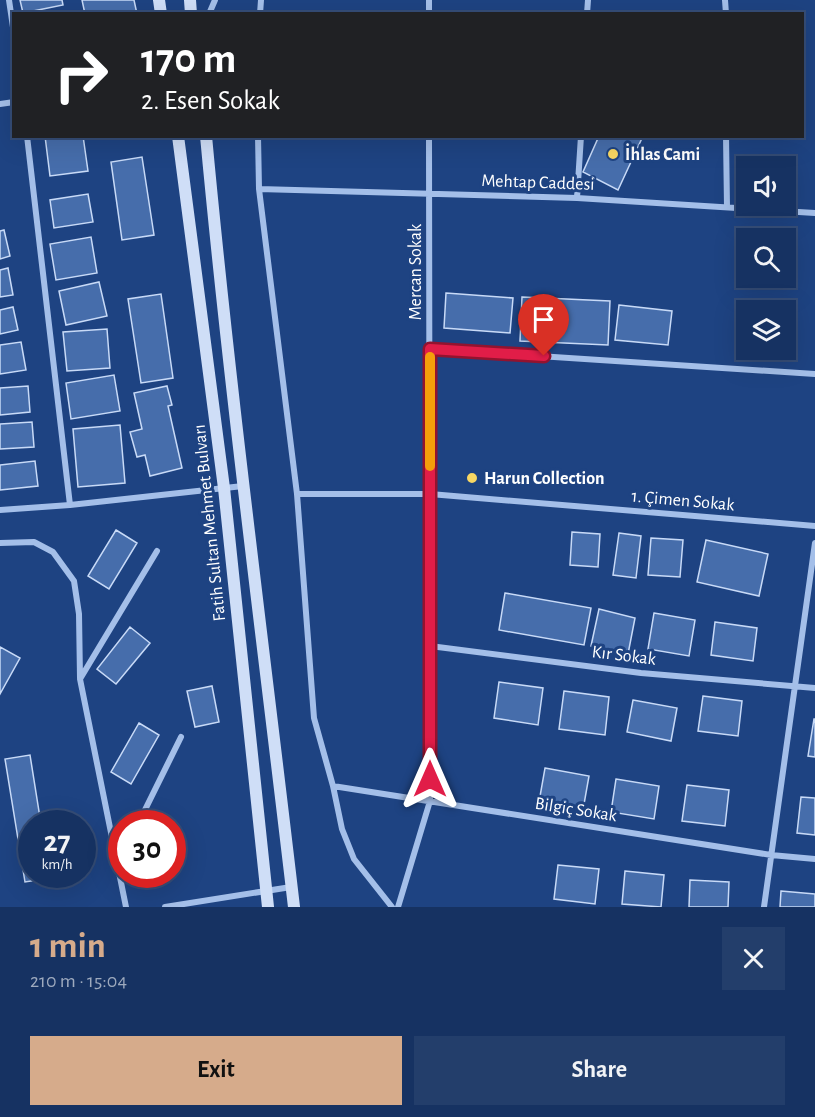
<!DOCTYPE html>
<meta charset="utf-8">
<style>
:root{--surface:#163262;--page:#233e6b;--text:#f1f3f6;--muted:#9eaabe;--line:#354d77;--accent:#d6ab8b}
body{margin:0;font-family:"Alegreya Sans",sans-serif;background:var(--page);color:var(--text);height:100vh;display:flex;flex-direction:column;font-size:22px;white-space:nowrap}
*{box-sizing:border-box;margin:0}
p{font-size:20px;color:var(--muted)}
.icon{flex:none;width:33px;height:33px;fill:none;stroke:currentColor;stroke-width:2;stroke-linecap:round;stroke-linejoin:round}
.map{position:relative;height:907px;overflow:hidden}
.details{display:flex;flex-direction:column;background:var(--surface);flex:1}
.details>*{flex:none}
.guide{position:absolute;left:12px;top:12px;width:792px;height:126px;border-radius:0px;box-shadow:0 6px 24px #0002,0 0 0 2px var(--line);background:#202124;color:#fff;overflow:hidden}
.fabs{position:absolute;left:736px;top:156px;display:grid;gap:12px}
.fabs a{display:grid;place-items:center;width:60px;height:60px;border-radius:0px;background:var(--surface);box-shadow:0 6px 24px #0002,0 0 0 2px var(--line);font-size:30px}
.speed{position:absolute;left:18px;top:810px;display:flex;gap:12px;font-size:30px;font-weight:700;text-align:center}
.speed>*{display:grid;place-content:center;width:78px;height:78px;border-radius:50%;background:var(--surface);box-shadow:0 6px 24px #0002,0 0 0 2px var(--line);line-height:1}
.speed small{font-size:15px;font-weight:400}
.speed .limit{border:9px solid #d22;background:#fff;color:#111}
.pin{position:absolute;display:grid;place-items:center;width:51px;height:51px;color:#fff;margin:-62px -26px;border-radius:50% 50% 50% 0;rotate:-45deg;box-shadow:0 0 6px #0007}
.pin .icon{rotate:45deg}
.me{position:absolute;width:66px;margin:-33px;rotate:0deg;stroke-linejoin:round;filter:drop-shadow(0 0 4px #0008)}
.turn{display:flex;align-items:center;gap:21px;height:126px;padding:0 30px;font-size:27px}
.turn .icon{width:78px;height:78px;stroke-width:2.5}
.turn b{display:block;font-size:42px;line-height:51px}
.round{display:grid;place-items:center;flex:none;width:63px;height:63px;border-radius:0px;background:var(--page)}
.headline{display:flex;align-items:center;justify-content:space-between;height:102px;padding:0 30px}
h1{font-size:36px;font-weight:700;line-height:45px;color:var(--accent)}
.primary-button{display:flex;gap:12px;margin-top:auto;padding:12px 30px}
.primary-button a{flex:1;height:69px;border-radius:0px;background:var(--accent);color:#111;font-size:24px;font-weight:700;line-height:69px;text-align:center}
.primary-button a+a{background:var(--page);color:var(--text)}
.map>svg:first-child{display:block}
.building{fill:#466dab;stroke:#c8daf7;stroke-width:1.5}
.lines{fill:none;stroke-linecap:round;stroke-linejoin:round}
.minor{stroke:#a4bfe9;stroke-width:6}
.secondary{stroke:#cfdef7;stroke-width:12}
.route-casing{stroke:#92132f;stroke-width:15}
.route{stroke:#e11d48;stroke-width:10}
.slow{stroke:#f59e0b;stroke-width:10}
.poi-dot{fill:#f8d763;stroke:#1e4382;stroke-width:2}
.labels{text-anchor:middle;stroke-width:6;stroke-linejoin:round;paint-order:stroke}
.poi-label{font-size:18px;font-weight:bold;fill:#fff;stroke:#1e4382;text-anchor:start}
.street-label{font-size:18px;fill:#fff;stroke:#1e4382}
</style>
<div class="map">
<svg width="815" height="907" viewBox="0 0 815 907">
<rect width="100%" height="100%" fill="#1e4382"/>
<path class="building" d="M20 0H62L63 5 23 13Z
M82 0H134L137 14H85Z
M45 136H83L88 171 50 176Z
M599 136H643L618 190 583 172Z
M142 157 154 235 122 240 111 162Z
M88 194 93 222 54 228 50 200Z
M4 230 10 256 0 259V231Z
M91 237 97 273 56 280 50 244Z
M8 268 13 295 0 297V270Z
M99 282 107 316 66 325 59 291Z
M446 293 513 298 510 333 444 328Z
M161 294 173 378 141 383 128 299Z
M522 297 610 301 608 345 520 341Z
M619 305 672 311 668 345 615 340Z
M13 307 18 330 0 334V310Z
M107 329 110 368 67 371 63 332Z
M21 342 26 370 0 374V345Z
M114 375 120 411 71 419 66 383Z
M28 386 30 412 0 415V388Z
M167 386 172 405 168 406 182 468 150 476 145 455 137 457 130 432 142 429 134 393Z
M32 422 34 447 0 449V424Z
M120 425 125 483 78 487 73 429Z
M35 461 38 486 0 490V465Z
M116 530 137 543 109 589 88 576Z
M572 532 600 534 598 567 570 565Z
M619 533 641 536 636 578 613 575Z
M651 538 683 540 680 577 648 575Z
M706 540 768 554 759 596 697 582Z
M505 593 591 608 584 645 499 630Z
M599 609 635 618 628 654 591 646Z
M654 613 695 620 689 656 648 649Z
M715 622 757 628 753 661 711 655Z
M130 627 150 643 116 684 97 669Z
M0 647 20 658 0 694Z
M499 682 543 688 538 725 494 718Z
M212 686 219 722 195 727 187 691Z
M564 691 609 697 605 735 559 729Z
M703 696 742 701 738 736 698 731Z
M633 700 677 708 671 741 627 732Z
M814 719H815V757L808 756Z
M139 723 159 735 131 784 111 772Z
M30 755 41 824H32V874H50V878L25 882 5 759Z
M545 768 589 776 583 810 539 802Z
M616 779 659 786 654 819 611 812Z
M687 785 729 790 725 826 682 821Z
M801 797 815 798V835L797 833Z
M558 865 599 869 595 904 554 899Z
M625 871 664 875 661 907 622 904Z
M690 880 729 882 728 907H689Z
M781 891 815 894V907H780Z"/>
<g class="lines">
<path class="minor" d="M9 0 14 34
M429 0V14
M725 0 726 14
M209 14 215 0
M260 14 261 0
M587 14 588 0
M0 104 14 102
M27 136 70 505
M258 136 259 189 297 494 314 718 333 786 342 829 354 859 392 907
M726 136 727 207
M259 189 577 198 815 213
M577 198 581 136
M430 349 815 374
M297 494H430L815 526
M0 510 70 505 243 486
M0 543 34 542 53 552 74 581 79 614 80 678
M430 646 641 673 815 688
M333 786 771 855 815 859
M138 824 181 737
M126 907 80 679 157 551
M165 907 291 887
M398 907 430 801 429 136
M764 907 815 543"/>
<path class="secondary" d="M159 0 161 14
M190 0 191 14
M178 136 224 488 268 907
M206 136C230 394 264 650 294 907"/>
</g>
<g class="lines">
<g class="route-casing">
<path id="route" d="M430 779V349L544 356"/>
</g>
<use href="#route" class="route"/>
<path class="slow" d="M430 357V466"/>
</g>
<g class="poi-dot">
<circle cx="613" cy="154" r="6"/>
<circle cx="472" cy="478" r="6"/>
</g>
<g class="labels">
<g class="poi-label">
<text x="625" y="160">İhlas Cami</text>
<text x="484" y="484">Harun Collection</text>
</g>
<g class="street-label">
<text transform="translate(538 182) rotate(2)" y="6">Mehtap Caddesi</text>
<text transform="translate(415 272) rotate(-90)" y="6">Mercan Sokak</text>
<text transform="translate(683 500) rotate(5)" y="6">1. Çimen Sokak</text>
<text transform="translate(209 523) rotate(-96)" y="6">Fatih Sultan Mehmet Bulvarı</text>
<text transform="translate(624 655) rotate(7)" y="6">Kır Sokak</text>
<text transform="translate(576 809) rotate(9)" y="6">Bilgiç Sokak</text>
</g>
</g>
</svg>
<div class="fabs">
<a><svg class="icon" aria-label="sound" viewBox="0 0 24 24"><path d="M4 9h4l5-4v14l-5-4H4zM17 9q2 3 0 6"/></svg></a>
<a><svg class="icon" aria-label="search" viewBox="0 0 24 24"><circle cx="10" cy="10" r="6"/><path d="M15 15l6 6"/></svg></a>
<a><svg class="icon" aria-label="layers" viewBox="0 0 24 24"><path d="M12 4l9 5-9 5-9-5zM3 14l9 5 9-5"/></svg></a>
</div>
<div class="speed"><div>27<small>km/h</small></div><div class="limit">30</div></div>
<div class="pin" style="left:544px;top:356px;background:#d93025"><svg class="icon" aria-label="arrive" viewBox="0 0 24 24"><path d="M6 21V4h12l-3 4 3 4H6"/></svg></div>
<svg class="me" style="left:430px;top:779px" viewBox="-20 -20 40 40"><path d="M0-17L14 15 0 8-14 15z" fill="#e11d48" stroke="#fff" stroke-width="4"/></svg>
<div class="guide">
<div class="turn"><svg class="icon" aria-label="right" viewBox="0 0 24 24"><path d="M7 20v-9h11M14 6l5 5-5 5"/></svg><div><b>170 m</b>2. Esen Sokak</div></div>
</div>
</div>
<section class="details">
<div class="headline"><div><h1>1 min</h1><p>210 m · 15:04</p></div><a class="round"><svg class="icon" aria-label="close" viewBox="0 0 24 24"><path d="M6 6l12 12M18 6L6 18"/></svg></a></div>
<div class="primary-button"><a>Exit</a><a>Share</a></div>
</section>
